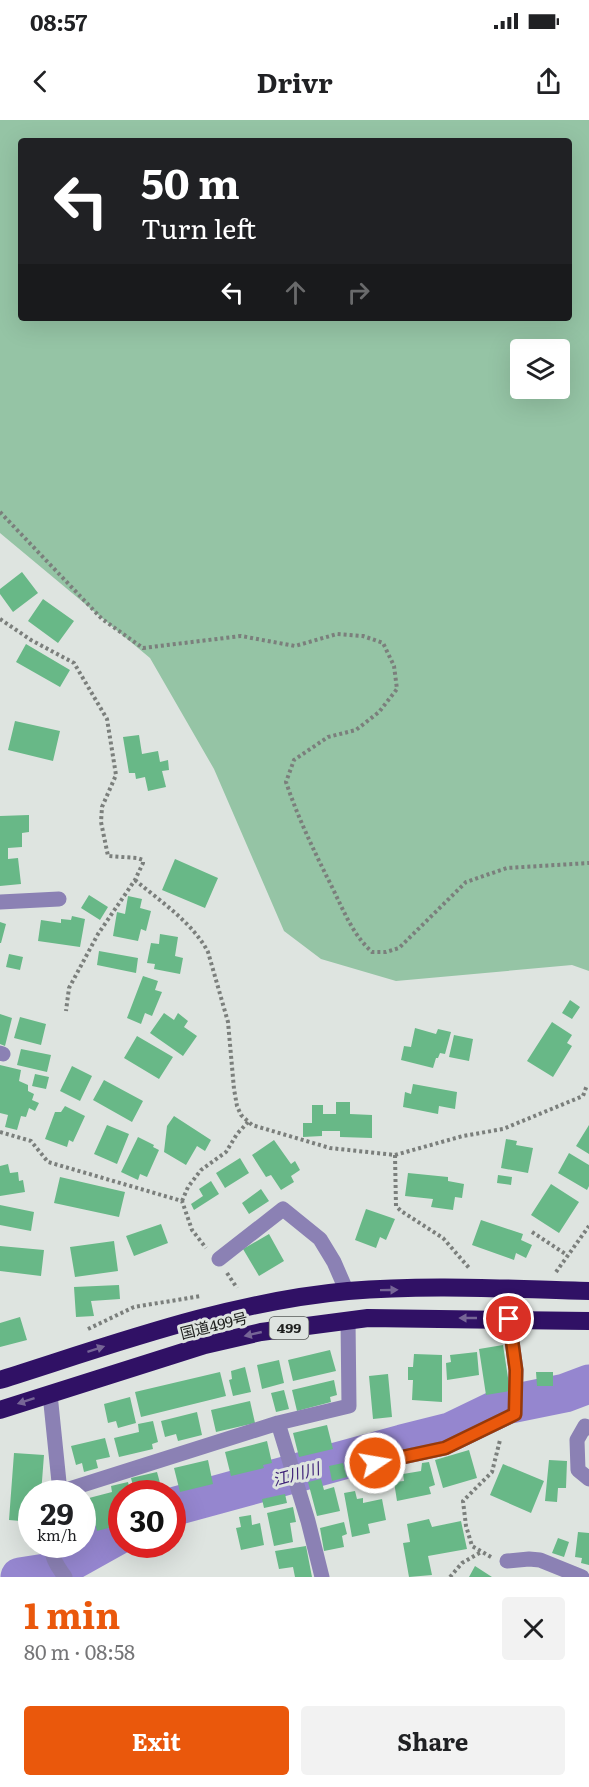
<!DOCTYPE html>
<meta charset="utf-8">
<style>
:root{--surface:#fff;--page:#f2f2f2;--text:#202124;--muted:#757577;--accent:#ea580c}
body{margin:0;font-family:Literata,"Noto Sans JP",serif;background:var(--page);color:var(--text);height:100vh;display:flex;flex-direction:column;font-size:22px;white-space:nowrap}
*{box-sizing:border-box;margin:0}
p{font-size:20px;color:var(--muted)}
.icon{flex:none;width:33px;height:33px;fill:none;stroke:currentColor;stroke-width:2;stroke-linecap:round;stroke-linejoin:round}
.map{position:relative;height:1457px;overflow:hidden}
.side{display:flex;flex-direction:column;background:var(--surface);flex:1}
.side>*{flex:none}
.top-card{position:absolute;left:18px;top:18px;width:554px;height:183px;border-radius:6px;box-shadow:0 6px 24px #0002;background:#202124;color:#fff;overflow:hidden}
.buttons{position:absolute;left:510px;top:219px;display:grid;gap:12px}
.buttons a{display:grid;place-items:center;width:60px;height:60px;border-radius:6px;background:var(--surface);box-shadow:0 6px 24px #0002;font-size:30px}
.speed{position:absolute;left:18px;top:1360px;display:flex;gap:12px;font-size:30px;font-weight:700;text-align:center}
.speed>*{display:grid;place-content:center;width:78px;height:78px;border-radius:50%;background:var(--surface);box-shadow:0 6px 24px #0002;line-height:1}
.speed small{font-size:15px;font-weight:400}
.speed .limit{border:9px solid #d22;background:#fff;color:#111}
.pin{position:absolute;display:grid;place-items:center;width:51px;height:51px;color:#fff;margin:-26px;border:3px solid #fff;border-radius:50%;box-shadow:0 2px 6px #0007}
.me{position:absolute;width:66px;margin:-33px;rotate:78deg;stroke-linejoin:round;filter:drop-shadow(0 0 4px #0008)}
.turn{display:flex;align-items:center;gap:21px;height:126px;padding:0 24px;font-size:27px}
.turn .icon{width:78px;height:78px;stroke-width:2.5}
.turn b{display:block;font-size:42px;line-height:51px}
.lanes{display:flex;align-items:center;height:57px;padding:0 24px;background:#0003;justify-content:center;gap:30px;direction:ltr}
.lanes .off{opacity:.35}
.round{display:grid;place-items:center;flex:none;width:63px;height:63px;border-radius:6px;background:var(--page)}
.summary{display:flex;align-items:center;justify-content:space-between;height:102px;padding:0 24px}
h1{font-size:36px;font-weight:700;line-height:45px;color:var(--accent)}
.primary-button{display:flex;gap:12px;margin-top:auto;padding:12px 24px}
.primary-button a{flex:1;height:69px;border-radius:6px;background:var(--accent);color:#fff;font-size:24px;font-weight:700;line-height:69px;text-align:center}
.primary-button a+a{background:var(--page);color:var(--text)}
.status{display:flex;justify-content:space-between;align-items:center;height:42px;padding:0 30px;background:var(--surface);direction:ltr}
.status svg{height:16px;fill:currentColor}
header{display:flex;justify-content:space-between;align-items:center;height:78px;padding:0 24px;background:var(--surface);font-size:27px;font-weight:700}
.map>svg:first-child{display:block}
.green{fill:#95c4a5;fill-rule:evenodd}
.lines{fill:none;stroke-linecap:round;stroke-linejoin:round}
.river{stroke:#9586cf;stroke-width:39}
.building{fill:#68b887}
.path{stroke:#7b7f7c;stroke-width:4;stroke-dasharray:3 3;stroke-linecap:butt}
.street{stroke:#8b81b4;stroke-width:15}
.highway{stroke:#301165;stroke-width:18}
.oneway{fill:#766596}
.route-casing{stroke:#983908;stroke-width:15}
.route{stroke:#ea580c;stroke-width:10}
.labels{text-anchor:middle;stroke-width:6;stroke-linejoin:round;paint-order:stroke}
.shield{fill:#dee4e0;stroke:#565957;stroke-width:1.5}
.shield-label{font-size:14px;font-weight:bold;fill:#1c1e1c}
.street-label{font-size:15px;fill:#1c1e1c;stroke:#dee4e0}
.water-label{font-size:16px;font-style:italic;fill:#3e2278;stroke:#dee4e0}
</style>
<div class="status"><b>08:57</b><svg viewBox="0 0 49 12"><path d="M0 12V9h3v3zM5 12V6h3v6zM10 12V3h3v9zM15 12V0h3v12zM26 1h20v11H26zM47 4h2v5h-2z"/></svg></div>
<header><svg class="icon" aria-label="back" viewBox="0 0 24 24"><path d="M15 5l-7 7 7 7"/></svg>Drivr<svg class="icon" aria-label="share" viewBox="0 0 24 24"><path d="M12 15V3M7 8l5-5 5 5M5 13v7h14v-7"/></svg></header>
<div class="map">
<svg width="589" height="1457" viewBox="0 0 589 1457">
<rect width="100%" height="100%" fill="#dee4e0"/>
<path class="green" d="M0 0H589V851L572 845 396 861 321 839 284 811 214 649 150 538 0 413ZM21 21H568V198H21ZM520 230H560V268H520Z"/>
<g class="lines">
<path class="river" d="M172 1387 402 1324 450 1312 506 1285 565 1273 589 1264
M20 1457 52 1452 122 1413"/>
</g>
<path class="building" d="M22 452 38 473 13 492 0 474V469Z
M43 479 74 501 58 523 28 501Z
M26 524 70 550 60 567 16 542Z
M15 601 60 611 53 641 8 630Z
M139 615 142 634 158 631 160 642 168 640 169 650 162 651 166 667 148 671 145 657 136 659 135 653H129L123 617Z
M29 695V712L22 713V727L8 728V739L18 738 21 764 0 766V696Z
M175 739 218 758 205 788 162 770Z
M89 775 108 787 100 800 81 788Z
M128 776 142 779 140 788 151 791 146 811 141 809 138 821 113 816 117 792 125 794Z
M72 796 85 799 80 827 38 821 41 800 61 803V799L71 800Z
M0 802 6 804 1 823H0Z
M160 814 178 817 175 836 183 838 180 854 154 849 155 844 147 843 151 823 159 824Z
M99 831 138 838 136 853 97 845Z
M9 834 23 837 20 850 6 847Z
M143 856 158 861 155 870 162 872 152 896 145 893 141 904 127 898Z
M570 880 580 887 572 899 562 893Z
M164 893 174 900 178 893 188 901 184 907 197 916 183 936 150 913Z
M0 894 12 898 5 926 0 924Z
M20 897 46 904 41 925 14 918Z
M552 902 572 915 567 923 572 926 553 957 527 941Z
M415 908 436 914 438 909 451 912 445 934 440 933 438 938H436L433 948 401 940 404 926 411 927Z
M454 915 473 919 469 941 449 937Z
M137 916 173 937 159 959 124 938Z
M21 929 51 935 47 952 17 945Z
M0 945 21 950 19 961 28 965V971L34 974 32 980 39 983 35 991 29 988 26 997 21 996 17 1010 5 1007 8 995 0 993Z
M72 946 92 956 80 981 60 971Z
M35 954 49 957 46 969 32 966Z
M104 960 143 981 132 1002 93 980Z
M413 964 457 972 455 989 439 986 438 994 403 987 405 972 411 974Z
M336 982H350V994L372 995V1018L340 1017V1011H322V1016L303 1017V1003H312V985H323V994H336Z
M65 986 85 996 73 1022 69 1020 67 1027 45 1019 55 992H61Z
M174 996 211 1020 205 1031 197 1026 186 1045 164 1032 167 1006Z
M107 1005 129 1014 117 1044 94 1034Z
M589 1005V1034L576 1026Z
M138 1017 154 1025 153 1027 159 1030 147 1057 140 1054 138 1060 121 1052Z
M506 1019 517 1021 516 1025 533 1028 528 1053 501 1048Z
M274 1020 291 1044 295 1041 300 1050 291 1056 294 1062 281 1070 271 1055 266 1057 252 1035Z
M569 1033 589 1045V1066L587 1070 558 1053Z
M240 1038 249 1053 225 1068 216 1053Z
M8 1044 10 1053 18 1052 19 1061 23 1060 25 1072 0 1076V1046Z
M408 1053 448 1057V1061L464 1064 462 1078 455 1077 453 1090 431 1087 433 1079 405 1076Z
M498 1055 512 1057 511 1065 497 1063Z
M60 1057 125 1072 119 1097 54 1083Z
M211 1061 219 1074 194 1090 191 1084 203 1076 199 1069Z
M551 1064 579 1082 559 1113 531 1095Z
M261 1069 269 1081 249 1094 242 1083Z
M0 1085 34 1092 31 1111 0 1105Z
M366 1089 395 1099 386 1120 380 1117 376 1128 355 1120Z
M481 1100 523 1114 521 1120 532 1125 526 1138 516 1133 514 1140 472 1125Z
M161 1104 168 1123 134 1136 126 1116Z
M269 1114 284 1141 259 1156 243 1129Z
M114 1121 118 1151 75 1157 70 1127Z
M0 1126 44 1130 41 1156 0 1151Z
M119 1165 120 1179 91 1181 94 1196 76 1197 74 1167Z
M20 1197 27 1220 0 1227V1203Z
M503 1225 510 1271 486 1275 479 1229Z
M330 1230 336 1251 293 1261 288 1240Z
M477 1232 479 1255 447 1260 446 1243 451 1242 450 1235Z
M414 1234 442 1235V1282L412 1280 413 1260H408V1247H413Z
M279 1240 284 1263 262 1269 257 1245Z
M245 1247 251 1272 233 1276 229 1260 232 1259 231 1251Z
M220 1252 226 1276 141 1297 135 1272Z
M536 1252H553V1266H537Z
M388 1254 392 1297 373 1299 369 1256Z
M334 1260 337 1275 330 1277 331 1282 297 1291 292 1270Z
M284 1270 289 1289 276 1292 271 1273Z
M130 1277 136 1303 118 1308 116 1301 108 1303 104 1284Z
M250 1281 255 1303 216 1312 211 1290Z
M197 1292 202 1315 178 1321 176 1314 165 1317 161 1301Z
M153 1301 158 1322 152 1324 153 1329 119 1337 114 1318 139 1312 138 1304Z
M327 1305 333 1329 299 1337 293 1313Z
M105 1318 110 1337 96 1340 98 1348 84 1352 82 1343 76 1345 71 1326Z
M267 1321 272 1343 263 1345 264 1348 231 1356 225 1332Z
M469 1330 477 1358 443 1368 435 1340Z
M14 1333 44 1335 41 1374H32V1402L9 1400Z
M208 1340 213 1364 180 1372 174 1348Z
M549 1340 567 1341 566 1368H558L557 1382 545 1381Z
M429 1342 435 1365 429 1367 431 1374 397 1381 394 1362 404 1361 403 1354 421 1351 422 1343Z
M343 1343 347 1357 332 1361 329 1346Z
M503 1344 544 1361 531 1393 490 1375Z
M157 1352 163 1374H135L131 1358Z
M321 1359 324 1370 334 1367 340 1391 317 1396 308 1362Z
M128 1362 131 1374H122V1397L114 1398 116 1406 97 1411 89 1378 112 1372 111 1366Z
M355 1371 357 1379 363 1378V1383L382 1379 386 1400 368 1404 370 1413 352 1417 344 1373Z
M285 1374 287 1383 264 1388 262 1379Z
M82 1386H88V1407H82Z
M293 1387 296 1402 290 1403 293 1422 274 1426 267 1393Z
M251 1395 252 1405 260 1403 264 1425 241 1430 236 1408 241 1407 239 1397Z
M429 1399 432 1407 461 1401 467 1429 428 1436 432 1455 409 1457 403 1423 410 1422 407 1404Z
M344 1402 347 1414 342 1416 344 1427 324 1431 320 1408Z
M578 1412 589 1413V1445L581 1443 582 1438 575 1437Z
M558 1418 569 1422 564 1437 552 1433Z
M306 1426 312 1457H295L293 1447 279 1449 275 1431Z
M475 1446 492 1457H469Z"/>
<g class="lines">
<path class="path" d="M0 392 102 499 143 528 241 516 295 526 337 514 363 516 383 523 394 546 397 569 379 592 356 610 328 617 294 640 286 662C298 698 314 731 331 765 343 789 352 814 372 832H386L399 828 466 762 507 748 589 743
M0 499 31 520 74 543 107 599 116 655 102 687 101 702 108 736 137 738 143 740V743L135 760 98 814 69 868 66 891
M135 760C160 781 193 803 208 832L228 902 234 969 237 986 241 995 252 1005 330 1028 395 1035 463 1016 503 1009 583 976 587 965
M0 1012 31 1021 48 1042 182 1081 192 1110 206 1128
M395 1035 396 1086 401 1091 443 1118 470 1149
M182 1081 188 1067 201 1050 226 1032 237 1014 248 1002
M532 1112 567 1135
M556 1152 589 1106
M227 1153 237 1168
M88 1209 134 1187 201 1176
M491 1437 472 1426 466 1406 463 1381 492 1352 500 1320
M450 1457 462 1443 481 1432"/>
<path class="street" d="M0 782 59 779
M0 933 3 934
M219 1139 283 1089 320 1119 334 1142 347 1172
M50 1274 60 1372 278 1303 349 1286 348 1200
M278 1303 308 1401 322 1457
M589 1308 585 1306 577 1320 578 1350 589 1359
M352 1348 445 1328 515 1294 516 1250 509 1199
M52 1425C51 1438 58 1447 65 1457
M507 1441 529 1439 540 1440 582 1457"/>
<path class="highway" d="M0 1260C114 1224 228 1182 348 1171 428 1164 509 1169 589 1171
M0 1290 205 1225 261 1212 368 1198 589 1201"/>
</g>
<defs><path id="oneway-solid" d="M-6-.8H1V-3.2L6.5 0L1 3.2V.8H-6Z" transform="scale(1.5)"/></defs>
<g class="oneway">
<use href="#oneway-solid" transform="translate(389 1170) rotate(-1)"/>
<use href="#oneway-solid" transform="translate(468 1198) rotate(-180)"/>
<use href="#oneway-solid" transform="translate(253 1214) rotate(167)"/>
<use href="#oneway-solid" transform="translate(96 1229) rotate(-18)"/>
<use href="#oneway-solid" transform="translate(26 1281) rotate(162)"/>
</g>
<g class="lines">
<g class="route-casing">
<path id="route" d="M375 1343 445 1328 515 1294 516 1250 509 1199"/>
</g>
<use href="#route" class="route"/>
</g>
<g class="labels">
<rect class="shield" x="269.5" y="1197" width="39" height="22" rx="4.5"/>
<g class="shield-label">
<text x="289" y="1213">499</text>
</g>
<g class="street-label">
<text transform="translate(214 1206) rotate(-14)" y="5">国道499号</text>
</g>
<g class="water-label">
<text transform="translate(296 1354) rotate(-15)" y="6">江川川</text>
</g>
</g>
</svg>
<div class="buttons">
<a><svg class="icon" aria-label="layers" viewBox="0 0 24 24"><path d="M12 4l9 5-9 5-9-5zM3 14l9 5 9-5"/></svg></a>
</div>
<div class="speed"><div>29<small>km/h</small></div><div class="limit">30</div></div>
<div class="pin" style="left:509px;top:1199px;background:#d93025"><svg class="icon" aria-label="arrive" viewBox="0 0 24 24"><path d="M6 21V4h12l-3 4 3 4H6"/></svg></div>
<svg class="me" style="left:375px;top:1343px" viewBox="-20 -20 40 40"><circle r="17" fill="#ea580c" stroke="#fff" stroke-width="3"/><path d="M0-11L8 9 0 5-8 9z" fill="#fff"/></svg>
<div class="top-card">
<div class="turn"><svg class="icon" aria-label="left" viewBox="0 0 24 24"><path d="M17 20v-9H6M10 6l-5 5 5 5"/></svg><div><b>50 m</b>Turn left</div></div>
<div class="lanes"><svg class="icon" aria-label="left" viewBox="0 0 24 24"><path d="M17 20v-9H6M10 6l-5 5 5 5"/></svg><svg class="icon off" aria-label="ahead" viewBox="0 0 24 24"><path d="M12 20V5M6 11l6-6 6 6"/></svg><svg class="icon off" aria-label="right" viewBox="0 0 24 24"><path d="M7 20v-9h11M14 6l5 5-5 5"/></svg></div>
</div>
</div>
<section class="side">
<div class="summary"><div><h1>1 min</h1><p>80 m · 08:58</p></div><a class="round"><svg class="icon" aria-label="close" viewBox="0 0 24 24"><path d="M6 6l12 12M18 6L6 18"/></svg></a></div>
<div class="primary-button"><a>Exit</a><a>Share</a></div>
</section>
